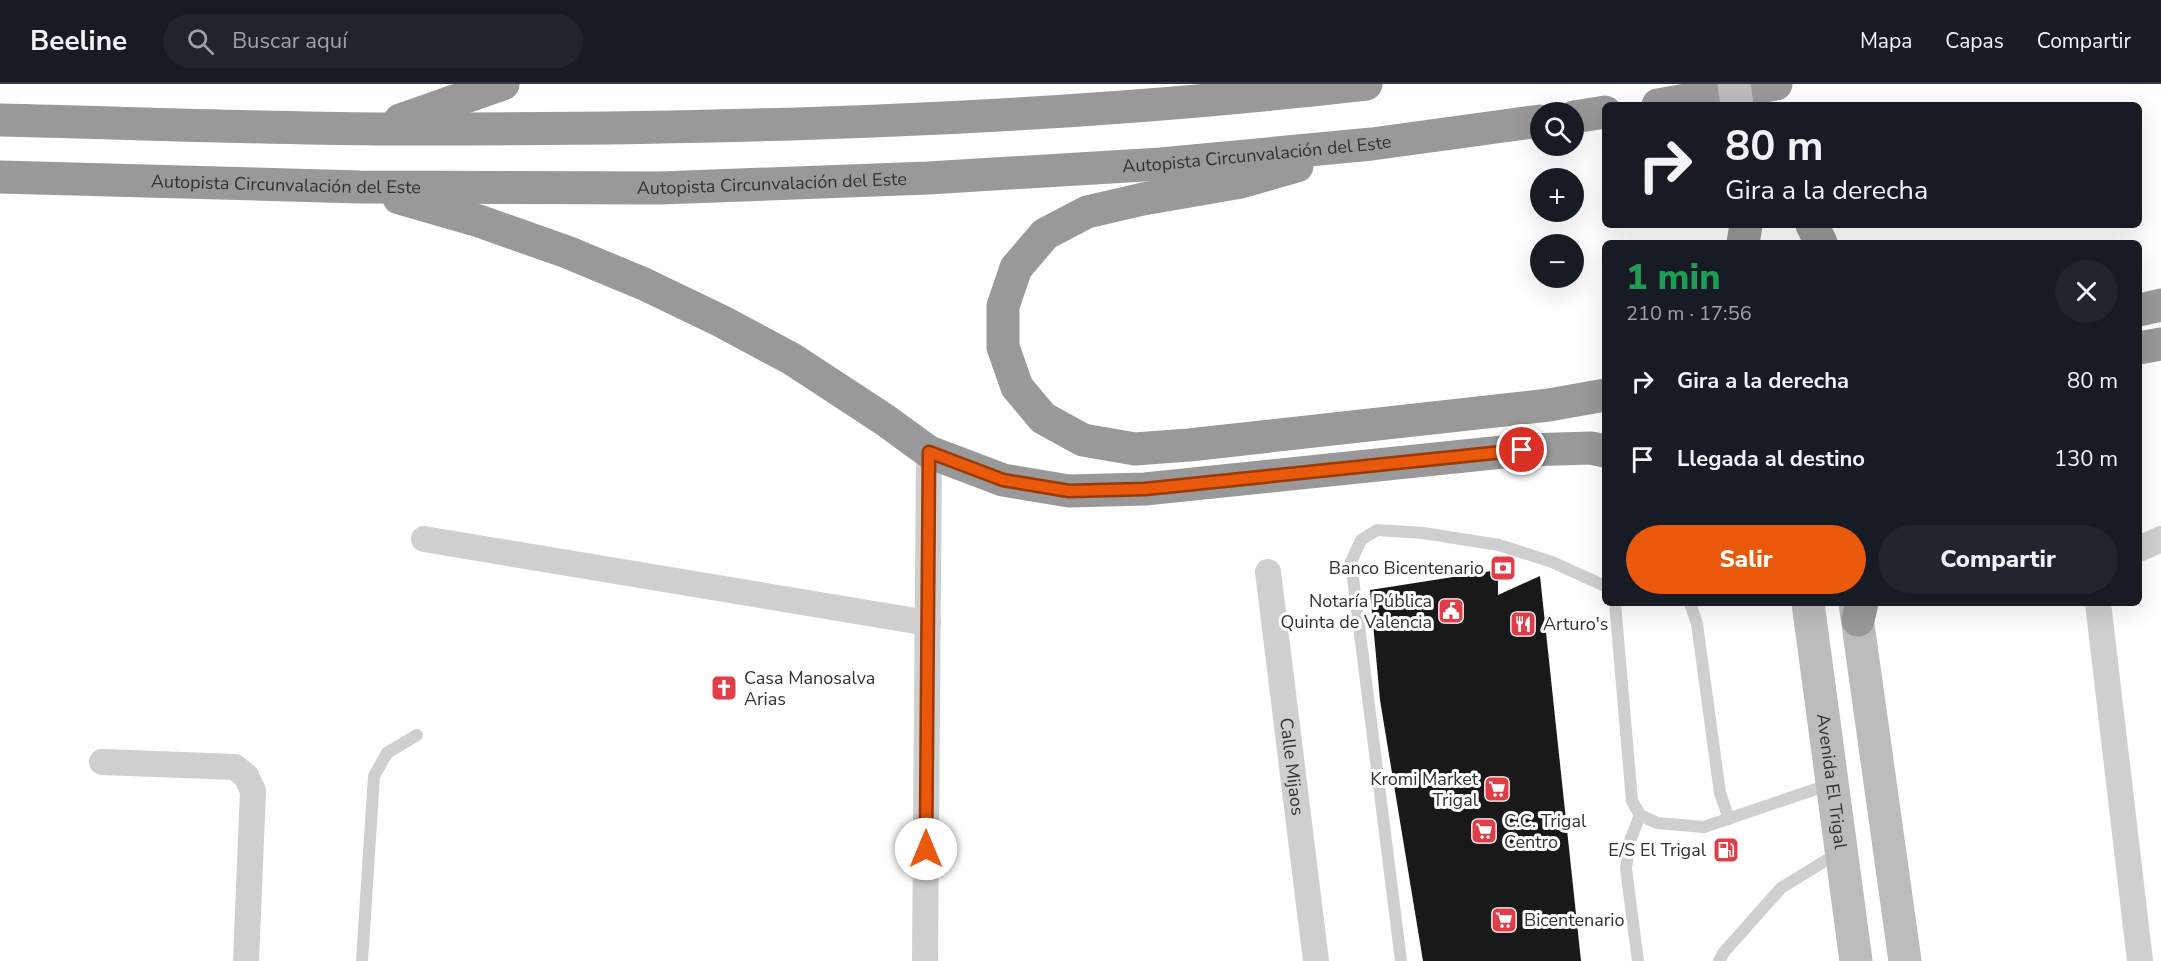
<!DOCTYPE html>
<html lang="es">
<meta charset="utf-8">
<style>
:root{--surface:#171b24;--page:#20242c;--text:#f1f3f6;--muted:#9ea1a6;--line:#363941;--accent:#ea580c}
body{margin:0;font-family:"Nunito Sans",sans-serif;background:var(--page);color:var(--text);height:100vh;display:flex;flex-direction:column;font-size:22px;white-space:nowrap}
*{box-sizing:border-box;margin:0}
p{font-size:20px;color:var(--muted)}
.icon{flex:none;width:33px;height:33px;fill:none;stroke:currentColor;stroke-width:2;stroke-linecap:round;stroke-linejoin:round}
.map{position:relative;flex:1;overflow:hidden}
.sheet{position:absolute;left:1602px;top:156px;width:540px;height:366px;display:flex;flex-direction:column;background:var(--surface);border-radius:9px;box-shadow:0 6px 24px #0002}
.sheet>*{flex:none}
.hud{position:absolute;left:1602px;top:18px;width:540px;height:126px;border-radius:9px;box-shadow:0 6px 24px #0002;background:#171b24;color:var(--text);overflow:hidden}
.tools{position:absolute;left:1530px;top:18px;display:grid;gap:12px}
.tools a{display:grid;place-items:center;width:54px;height:54px;border-radius:50%;background:var(--surface);box-shadow:0 6px 24px #0002;font-size:30px}
.pin{position:absolute;display:grid;place-items:center;width:51px;height:51px;color:#fff;margin:-26px;border:3px solid #fff;border-radius:50%;box-shadow:0 2px 6px #0007}
.me{position:absolute;width:66px;margin:-33px;rotate:0deg;stroke-linejoin:round;filter:drop-shadow(0 0 4px #0008)}
.turn{display:flex;align-items:center;gap:21px;height:126px;padding:0 24px;font-size:27px}
.turn .icon{width:78px;height:78px;stroke-width:2.5}
.turn b{display:block;font-size:42px;line-height:51px}
.round{display:grid;place-items:center;flex:none;width:63px;height:63px;border-radius:32px;background:var(--page)}
.overview{display:flex;align-items:center;justify-content:space-between;height:102px;padding:0 24px}
h1{font-size:36px;font-weight:800;line-height:45px;color:#1e9e55}
.button{display:flex;gap:12px;margin-top:auto;padding:12px 24px}
.button a{flex:1;height:69px;border-radius:36px;background:var(--accent);color:#fff;font-size:24px;font-weight:800;line-height:69px;text-align:center}
.button a+a{background:var(--page);color:var(--text)}
ul{padding:0;list-style:none}
li{display:flex;align-items:center;gap:18px;height:78px;padding:0 24px}
li div{flex:1}
li b{display:block;font-size:22px}
li em{font-style:normal}
header{display:flex;align-items:center;gap:36px;box-sizing:border-box;height:84px;padding:0 30px;background:var(--surface);border-bottom:2px solid var(--line)}
header strong{font-size:28px}
nav{display:flex;gap:33px;margin-inline-start:auto;font-size:21px}
.search{width:420px;height:54px;background:var(--page);display:flex;align-items:center;gap:15px;box-sizing:border-box;padding:0 21px;border-radius:33px;color:var(--muted);font-size:22px}
.map>svg:first-child{display:block}
.building{fill:#191919}
.lines{fill:none;stroke-linecap:round;stroke-linejoin:round}
.lane{stroke:#cfcfcf;stroke-width:12}
.street{stroke:#cfcfcf;stroke-width:26}
.secondary{stroke:#bcbcbc;stroke-width:33}
.highway{stroke:#999;stroke-width:33}
.secondary-bridge{stroke:#bcbcbc;stroke-width:33}
.route-casing{stroke:#983908;stroke-width:15}
.route{stroke:#ea580c;stroke-width:10}
.labels{text-anchor:middle;stroke-width:6;stroke-linejoin:round;paint-order:stroke}
.street-label{font-size:18px;fill:#323232;stroke:#fff}
.poi-label{font-size:18px;fill:#323232;stroke:#fff;text-anchor:end}
</style>
<header>
<strong>Beeline</strong>
<div class="search"><svg class="icon" aria-label="search" viewBox="0 0 24 24"><circle cx="10" cy="10" r="6"/><path d="M15 15l6 6"/></svg>Buscar aquí</div>
<nav><a>Mapa</a><a>Capas</a><a>Compartir</a></nav>
</header>
<div class="map">
<svg width="2161" height="877" viewBox="0 0 2161 877">
<rect width="100%" height="100%" fill="#fff"/>
<path class="building" d="M1498 486V511L1540 492 1581 877H1423L1380 616 1370 506Z"/>
<g class="lines">
<path class="lane" d="M1615 519 1632 717 1640 731 1657 739 1704 743 1831 700
M1690 519 1697 540 1720 709 1729 735
M362 877 374 692 387 669 417 651
M1401 877 1351 478 1361 456 1377 446 1423 449 1499 461 1552 478 1605 502
M1638 877 1626 785 1630 757 1640 731
M1719 877 1724 868 1781 804 1838 769"/>
<g class="street">
<path d="M424 455 928 539"/>
<path d="M2139 465 2161 455"/>
<path id="s1" d="M1268 488 1316 877"/>
<path d="M2098 519 2140 877"/>
<path d="M102 678 235 683 246 692 253 707 246 877"/>
<path d="M925 877 929 368"/>
</g>
<g class="secondary">
<path id="s2" d="M1808 519 1856 877"/>
<path d="M1855 519 1905 877"/>
</g>
<g class="highway">
<path d="M1658 21 1776 0"/>
<path d="M1574 33 1605 28"/>
<path d="M0 36C126 39 252 44 378 45 708 46 1038 38 1366 0"/>
<path d="M400 36 503 0"/>
<path d="M1297 82 1241 98 1143 115 1087 128 1045 150 1016 184 1003 222V263L1017 303 1043 334 1083 356 1135 365 1189 361 1549 321 1605 311"/>
<path id="s3" d="M0 93 360 103 660 104 928 94 1161 80 1372 60 1540 37"/>
<path d="M399 114 479 137 567 168 644 200 721 237 792 275 885 336 929 368 1003 396 1069 407 1145 405 1522 366 1591 364 1605 367"/>
<path d="M1812 141 1821 159"/>
<path d="M1743 159 1746 141"/>
<path d="M2139 226 2161 221"/>
<path d="M2139 264 2161 260"/>
<path d="M1858 536 1862 519"/>
</g>
<path class="secondary-bridge" d="M1734 0 1737 21"/>
</g>
<g class="lines">
<g class="route-casing">
<path id="route" d="M926 765 929 368 1003 396 1069 407 1145 405 1522 366"/>
</g>
<use href="#route" class="route"/>
</g>
<defs>
<g id="bank-square" transform="scale(1.35)"><rect x="-9" y="-9" width="18" height="18" rx="4" fill="#df3e48" stroke="#fff"/><path d="M-6-4H6V4H-6ZM0-2.3a2.3 2.3 0 1 0 0 4.6a2.3 2.3 0 1 0 0-4.6Z" fill="#fff"/></g>
<g id="civic-square" transform="scale(1.35)"><rect x="-9" y="-9" width="18" height="18" rx="4" fill="#df3e48" stroke="#fff"/><path d="M-.6-6.5H3V-4.5H.6V-3L4-1V1h2V6H-6V1h2V-1L-.6-3ZM-1.2 2.5V6h2.4V2.5Z" fill="#fff"/></g>
<g id="restaurant-square" transform="scale(1.35)"><rect x="-9" y="-9" width="18" height="18" rx="4" fill="#df3e48" stroke="#fff"/><path d="M-5-6h1v4h1v-4h1v4h1v-4h1v5L-1.5 .5V6h-2V.5L-5-1ZM5-6V6H3V1.5H1.5Q1.5-4 5-6Z" fill="#fff"/></g>
<g id="church-square" transform="scale(1.35)"><rect x="-9" y="-9" width="18" height="18" rx="4" fill="#df3e48" stroke="#fff"/><path d="M-1.2-6h2.4v3.5h3.3v2.4h-3.3V6h-2.4V-.1h-3.3v-2.4h3.3Z" fill="#fff"/></g>
<g id="supermarket-square" transform="scale(1.35)"><rect x="-9" y="-9" width="18" height="18" rx="4" fill="#df3e48" stroke="#fff"/><path d="M-6-5.5h2.5l.6 2H6L4.5 2H-2.5L-4.4-4H-6ZM-1.5 3.2a1.3 1.3 0 1 0 .1 0ZM3 3.2a1.3 1.3 0 1 0 .1 0Z" fill="#fff"/></g>
<g id="fuel-square" transform="scale(1.35)"><rect x="-9" y="-9" width="18" height="18" rx="4" fill="#df3e48" stroke="#fff"/><path d="M-5.5-6h7V0h2V4h1.3V-2.5L3-4.5l.8-.8L6-3V5H2.5V1h-1V6h-7ZM-4.2-4.7v3.2H.2V-4.7Z" fill="#fff"/></g>
</defs>
<g fill-rule="evenodd">
<use href="#bank-square" x="1503" y="484"/>
<use href="#civic-square" x="1451" y="527"/>
<use href="#restaurant-square" x="1523" y="540"/>
<use href="#church-square" x="724" y="604"/>
<use href="#supermarket-square" x="1497" y="705"/>
<use href="#supermarket-square" x="1484" y="747"/>
<use href="#fuel-square" x="1726" y="766"/>
<use href="#supermarket-square" x="1504" y="836"/>
</g>
<g class="labels">
<g class="street-label">
<text dy="6" stroke="none"><textPath href="#s3" startOffset="1258">Autopista Circunvalación del Este</textPath></text>
<text dy="6" stroke="none"><textPath href="#s3" startOffset="772">Autopista Circunvalación del Este</textPath></text>
<text dy="6" stroke="none"><textPath href="#s3" startOffset="286">Autopista Circunvalación del Este</textPath></text>
<text dy="6" stroke="none"><textPath href="#s1" startOffset="196">Calle Mijaos</textPath></text>
<text dy="6" stroke="none"><textPath href="#s2" startOffset="180">Avenida El Trigal</textPath></text>
</g>
<g class="poi-label">
<text x="1484" y="490">Banco Bicentenario</text>
<text x="1432" y="523">Notaría Pública<tspan x="1432" dy="21">Quinta de Valencia</tspan></text>
<text x="1543" y="546" text-anchor="start">Arturo's</text>
<text x="744" y="600" text-anchor="start">Casa Manosalva<tspan x="744" dy="21">Arias</tspan></text>
<text x="1478" y="701">Kromi Market<tspan x="1478" dy="21">Trigal</tspan></text>
<text x="1504" y="743" text-anchor="start">C.C. Trigal<tspan x="1504" dy="21">Centro</tspan></text>
<text x="1706" y="772">E/S El Trigal</text>
<text x="1524" y="842" text-anchor="start">Bicentenario</text>
</g>
</g>
</svg>
<div class="tools">
<a><svg class="icon" aria-label="search" viewBox="0 0 24 24"><circle cx="10" cy="10" r="6"/><path d="M15 15l6 6"/></svg></a>
<a>+</a>
<a>−</a>
</div>
<div class="pin" style="left:1522px;top:366px;background:#d93025"><svg class="icon" aria-label="arrive" viewBox="0 0 24 24"><path d="M6 21V4h12l-3 4 3 4H6"/></svg></div>
<svg class="me" style="left:926px;top:765px" viewBox="-20 -20 40 40"><circle r="19" fill="#fff"/><path d="M0-13L10 11 0 6-10 11z" fill="#ea580c"/></svg>
<div class="hud">
<div class="turn"><svg class="icon" aria-label="right" viewBox="0 0 24 24"><path d="M7 20v-9h11M14 6l5 5-5 5"/></svg><div><b>80 m</b>Gira a la derecha</div></div>
</div>
<section class="sheet">
<div class="overview"><div><h1>1 min</h1><p>210 m · 17:56</p></div><a class="round"><svg class="icon" aria-label="close" viewBox="0 0 24 24"><path d="M6 6l12 12M18 6L6 18"/></svg></a></div>
<ul>
<li><svg class="icon" aria-label="right" viewBox="0 0 24 24"><path d="M7 20v-9h11M14 6l5 5-5 5"/></svg><div><b>Gira a la derecha</b></div><em>80 m</em></li>
<li><svg class="icon" aria-label="arrive" viewBox="0 0 24 24"><path d="M6 21V4h12l-3 4 3 4H6"/></svg><div><b>Llegada al destino</b></div><em>130 m</em></li>
</ul>
<div class="button"><a>Salir</a><a>Compartir</a></div>
</section>
</div>
